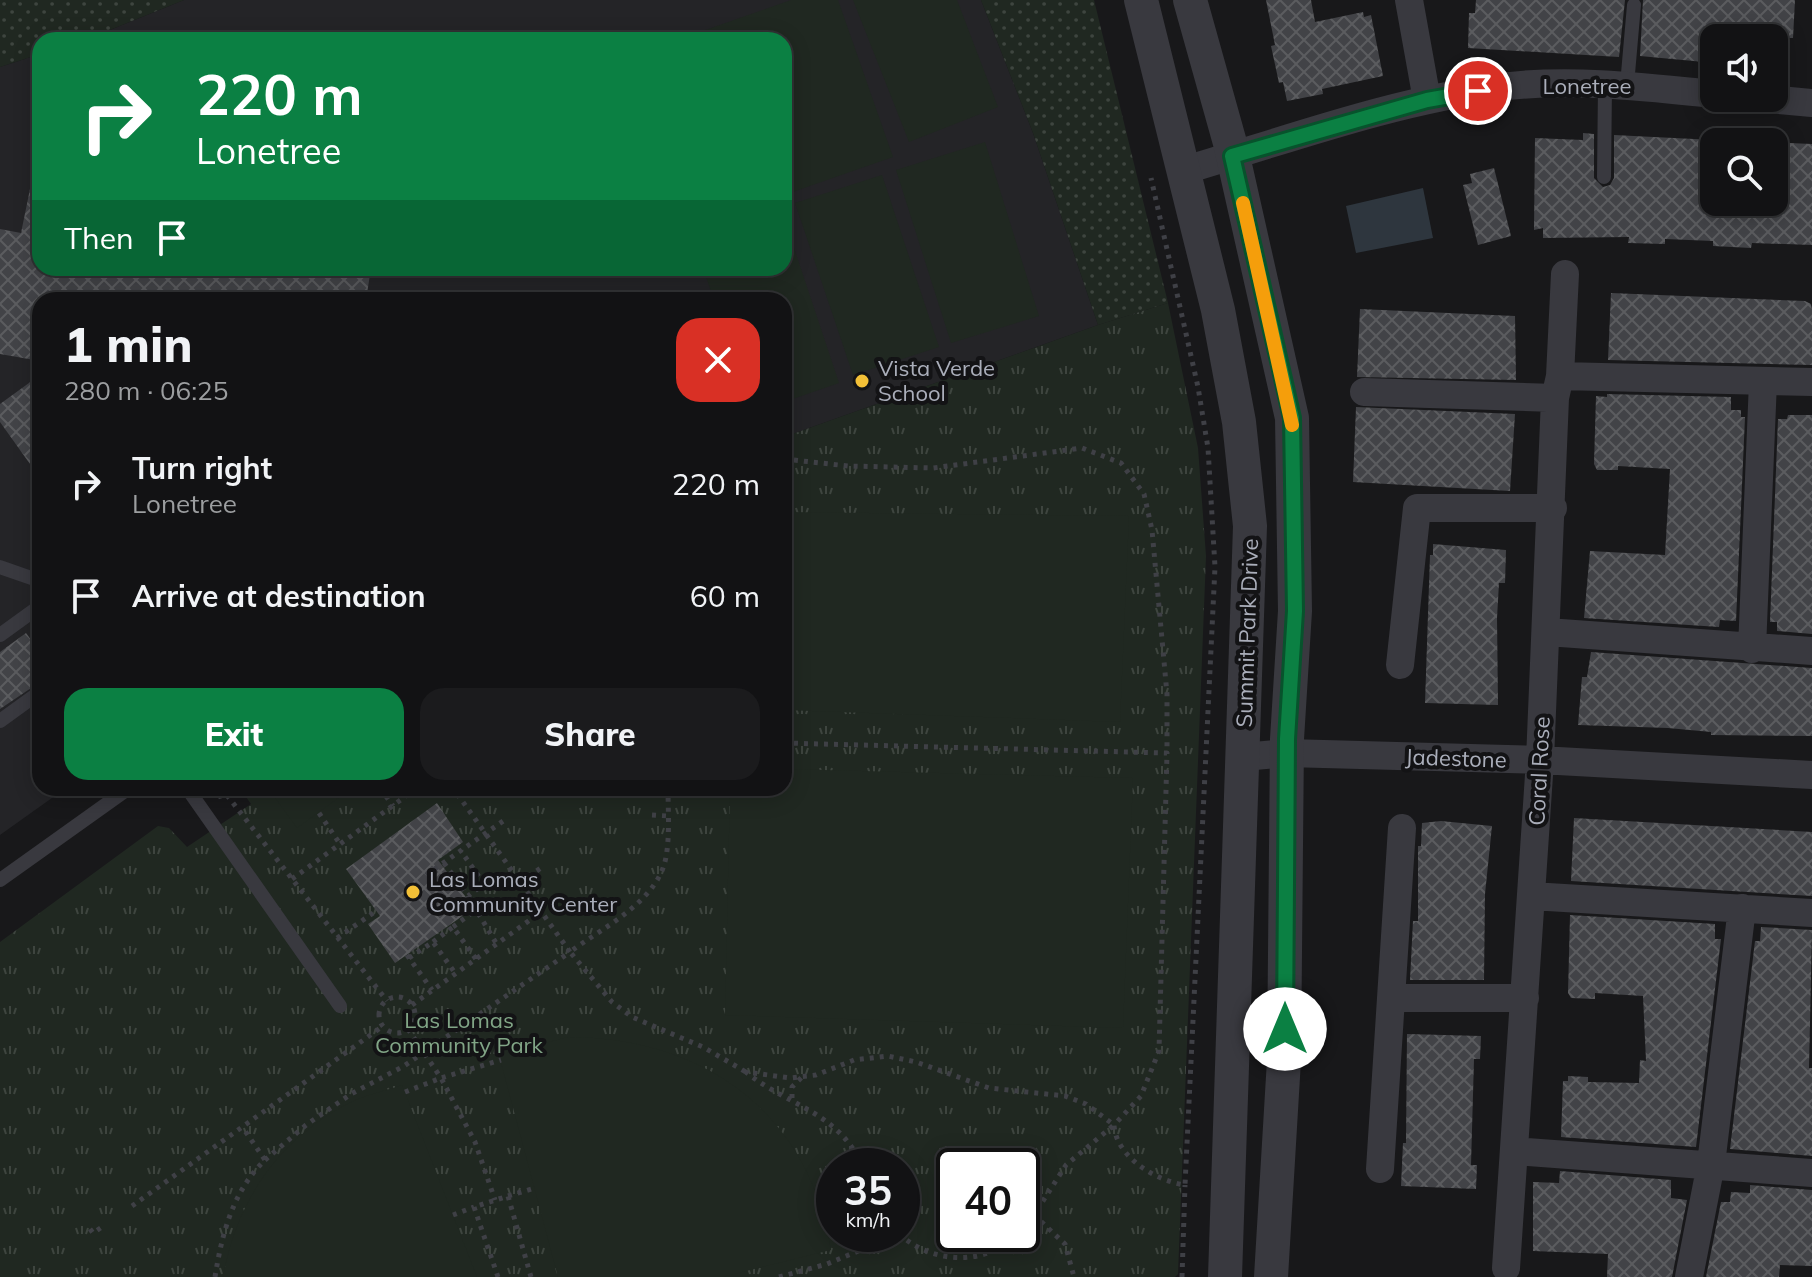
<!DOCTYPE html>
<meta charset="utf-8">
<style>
:root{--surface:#121214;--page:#1b1b1d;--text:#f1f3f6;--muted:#9c9ea0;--line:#313234;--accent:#0b8043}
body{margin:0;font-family:Mulish,sans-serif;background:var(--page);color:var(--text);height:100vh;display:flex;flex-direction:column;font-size:30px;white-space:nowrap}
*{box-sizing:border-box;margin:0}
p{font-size:26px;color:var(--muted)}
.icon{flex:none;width:44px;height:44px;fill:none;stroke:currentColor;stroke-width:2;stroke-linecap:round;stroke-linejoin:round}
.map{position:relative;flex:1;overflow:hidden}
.sheet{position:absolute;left:32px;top:292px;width:760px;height:504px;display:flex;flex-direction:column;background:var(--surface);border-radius:24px;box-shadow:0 4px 20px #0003,0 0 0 2px var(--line)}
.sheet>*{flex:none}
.top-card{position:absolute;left:32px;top:32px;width:760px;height:244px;border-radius:24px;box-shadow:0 4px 20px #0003,0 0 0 2px var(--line);background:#0b8043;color:#fff;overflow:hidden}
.buttons{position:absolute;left:1700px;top:24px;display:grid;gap:16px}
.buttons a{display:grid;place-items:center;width:88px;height:88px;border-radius:16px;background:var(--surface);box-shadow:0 4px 20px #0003,0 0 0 2px var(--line);font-size:40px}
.speed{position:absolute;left:816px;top:1148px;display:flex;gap:16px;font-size:40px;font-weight:700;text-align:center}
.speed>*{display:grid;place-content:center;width:104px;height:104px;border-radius:50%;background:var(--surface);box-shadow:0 4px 20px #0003,0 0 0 2px var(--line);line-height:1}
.speed small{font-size:20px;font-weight:400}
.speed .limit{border:4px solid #111;border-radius:12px;background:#fff;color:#111}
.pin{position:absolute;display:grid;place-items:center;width:68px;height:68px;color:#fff;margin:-34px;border:4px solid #fff;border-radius:50%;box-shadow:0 2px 8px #0007}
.me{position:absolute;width:88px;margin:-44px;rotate:0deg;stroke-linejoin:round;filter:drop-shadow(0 0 6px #0008)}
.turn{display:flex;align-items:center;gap:28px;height:168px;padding:0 32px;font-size:36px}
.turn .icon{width:104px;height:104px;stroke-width:2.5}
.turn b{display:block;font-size:56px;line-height:68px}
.then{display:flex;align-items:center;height:76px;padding:0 32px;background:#0003;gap:16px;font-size:30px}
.round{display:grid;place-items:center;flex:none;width:84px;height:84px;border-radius:24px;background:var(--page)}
.overview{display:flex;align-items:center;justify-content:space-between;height:136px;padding:0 32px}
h1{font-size:48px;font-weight:800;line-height:60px}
.cta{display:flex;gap:16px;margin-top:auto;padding:16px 32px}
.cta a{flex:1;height:92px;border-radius:24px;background:var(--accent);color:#fff;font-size:32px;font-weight:800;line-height:92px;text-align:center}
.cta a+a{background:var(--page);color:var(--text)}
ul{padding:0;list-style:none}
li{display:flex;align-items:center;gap:24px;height:112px;padding:0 32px}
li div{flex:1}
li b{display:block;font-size:30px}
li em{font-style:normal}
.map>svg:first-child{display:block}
.built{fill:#242427}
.grass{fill:url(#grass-dots)}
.park{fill:url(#park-tufts);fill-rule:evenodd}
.garden{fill:#202821}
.water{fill:#2e363e}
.building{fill:url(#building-cross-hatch)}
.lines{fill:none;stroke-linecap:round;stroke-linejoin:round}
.path{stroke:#3f4046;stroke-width:5;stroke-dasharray:4 6;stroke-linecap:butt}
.service{stroke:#39393f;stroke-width:14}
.minor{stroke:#39393f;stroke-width:28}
.tertiary{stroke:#39393f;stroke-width:34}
.route-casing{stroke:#07532c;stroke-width:20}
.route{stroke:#0b8043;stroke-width:14}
.slow{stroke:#f59e0b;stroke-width:14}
.poi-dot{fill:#f3c037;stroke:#131315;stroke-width:3}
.labels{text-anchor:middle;stroke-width:8;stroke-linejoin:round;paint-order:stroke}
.street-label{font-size:22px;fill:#aaaeba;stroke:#131315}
.poi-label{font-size:22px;fill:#aaaeba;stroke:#131315;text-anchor:start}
.park-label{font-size:22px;fill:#81a586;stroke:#131315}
</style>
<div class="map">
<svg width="1812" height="1277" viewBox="0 0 1812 1277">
<defs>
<pattern id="grass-dots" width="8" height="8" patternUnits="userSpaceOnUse" patternTransform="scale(2)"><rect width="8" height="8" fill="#202821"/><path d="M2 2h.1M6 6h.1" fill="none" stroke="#3e453f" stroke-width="1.8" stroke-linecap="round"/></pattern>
<pattern id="park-tufts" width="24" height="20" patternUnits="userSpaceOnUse" patternTransform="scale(2)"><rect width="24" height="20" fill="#202821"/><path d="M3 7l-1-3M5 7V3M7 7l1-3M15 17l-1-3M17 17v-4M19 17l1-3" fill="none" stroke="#3e453f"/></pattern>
<pattern id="building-cross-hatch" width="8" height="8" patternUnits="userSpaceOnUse" patternTransform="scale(2)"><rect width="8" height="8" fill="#424347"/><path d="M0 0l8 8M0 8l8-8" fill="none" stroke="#5b5c5f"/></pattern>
</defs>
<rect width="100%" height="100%" fill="#18181a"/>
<path class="built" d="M184 0H981L1033 133 1098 325 784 437V300H40V788H66L0 835V67L40 54V268H784V40H85Z"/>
<path class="grass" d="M0 0H184L85 40H40V54L0 67Z
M981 0H1094L1168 303 1098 325 1033 133Z"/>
<path class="park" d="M1168 303 1198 448 1206 556 1178 1274 1175 1277H0V942L158 826 169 828 187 847 251 804 240 788H784V437L1098 325ZM834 1166H902V1234H834ZM954 1166H1022V1234H954Z"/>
<path class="garden" d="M791 0H838L893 157 784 195V40H677Z
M853 0H957L998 107 909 142Z
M985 142 1039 316 951 343 896 170Z
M882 175 939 347 853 375 795 203Z
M784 218 839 383 784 402V300H714L703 268H784Z
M784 512 1129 516 1120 722 784 710Z
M784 769 1133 778 1123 1028 725 1015 730 788H784Z
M268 788H352L297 828Z
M568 1037C703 1037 809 1112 831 1250L722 1277H558L499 1055Z
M402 1085 477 1277H223C237 1200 278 1140 349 1103 365 1095 385 1091 402 1085Z"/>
<path class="water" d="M1423 188 1433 238 1356 253 1346 206Z"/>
<path class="building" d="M1266 0H1311L1315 22 1363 12 1364 17 1371 15 1383 76 1322 89 1323 94 1287 101 1283 82 1279 83 1271 46 1275 45Z
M1476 0H1625L1619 57 1468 48 1469 13H1475Z
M1643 0H1795L1793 38H1710L1704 62 1640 56Z
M1583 133 1594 134V178L1603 187 1610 185 1614 178V135L1714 140V202H1788L1789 143 1812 144V245L1752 243 1751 248 1713 246V241L1665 239V244L1628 243 1629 237 1543 238V228L1534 230 1535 138 1583 140Z
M1494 168 1511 236 1478 245 1463 185 1472 183 1470 174Z
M30 189 40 190V268H87L137 276 139 268H371L366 300H40V361L0 354V229L21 233Z
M1611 293 1805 301 1811 304 1812 310V365L1608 360Z
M1360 309 1515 316 1516 380 1357 377Z
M40 375V478L0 422V404Z
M1607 394 1731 397V410H1741V417H1745L1736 621 1720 620 1719 627 1584 618 1590 551 1665 555 1670 469 1618 466V470H1597L1594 464 1596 396 1607 397Z
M1356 407 1515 414 1510 491 1353 482Z
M1788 415H1812V634L1777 631V622H1770L1778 419H1787Z
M1433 544 1506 550 1505 583H1499L1497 618 1498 705 1425 703 1430 555H1433Z
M26 633 40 652V682L0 709V652Z
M1591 652 1812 668V736L1711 735V732L1668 728 1578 725 1582 677H1587Z
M437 803 463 842 438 860 474 908 395 963 368 924 380 916 346 869Z
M1574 818 1812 832V896L1571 881Z
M1441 821 1492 826 1485 894 1484 980H1410L1413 921H1418V846H1421L1422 823Z
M1570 915 1715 924V939H1721L1696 1147 1561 1137 1563 1081H1568V1076L1588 1077V1082L1639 1083 1640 1060 1646 1061 1643 996 1595 993V999L1571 998 1568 993Z
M1761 927 1812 930 1809 1068H1812V1156L1730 1149 1755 941H1760Z
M1407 1034 1481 1036 1480 1059H1474L1471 1165H1477L1476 1189 1401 1186 1403 1143H1406Z
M1560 1171 1671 1180V1198L1687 1200 1672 1277H1607L1608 1254 1533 1251V1182L1559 1183Z
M1750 1185 1812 1190V1266L1780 1265 1779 1277H1706L1721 1202H1730L1731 1192 1750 1193Z"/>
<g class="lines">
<path class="path" d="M784 459 848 466 933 468 1082 448 1121 463 1144 494 1152 530 1167 694V753
M784 743 1167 753 1159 1051 1141 1096 1114 1125C1116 1157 1156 1181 1185 1185L1215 567 1208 448 1198 387 1151 178
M380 788 393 806
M668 788C668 810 670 835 666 857 658 902 603 927 570 952L612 1002 632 1017 703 1047 746 1072
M218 797 226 794 387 1001
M319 813 340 844
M652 815 668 816
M444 863 468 896 484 884 461 851
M426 875 506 819
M292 879 417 788
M520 882 541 868
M468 896 496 943
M453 927 477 909
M337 938 379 909
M433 942 453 927 476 959
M407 955 432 990
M409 958 433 942 455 973
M379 1015a18 18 0 1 1 36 0a18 18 0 1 1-36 0Z
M412 1005 541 912
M408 1029 441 1078 501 1060
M405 1092 441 1078 475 1142 495 1200
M792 1098V1087L802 1077
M265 1160 306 1125 351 1094 404 1066 570 952 453 788
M863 1166C836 1110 789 1107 746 1072L790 1078 816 1075 854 1060 888 1056 916 1062 989 1088 1065 1096 1086 1104 1114 1125 1066 1165 1034 1215 1065 1244 1074 1277
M508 1196 535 1188
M132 1206 383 1026
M453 1215 474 1207
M90 1229 93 1233 105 1225
M1022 1231 1034 1215
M899 1234C933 1264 984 1267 1019 1234
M215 1277C222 1233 233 1191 265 1160L243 1128
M498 1277 474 1207 508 1196 531 1277
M779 1277 827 1264 899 1234
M1182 1277 1185 1185"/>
<path class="service" d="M1627 85 1634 5
M1604 177 1605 85
M0 567 40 581
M0 635 40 606
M0 721 40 692
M187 788 340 1006
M0 880 129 788"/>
<path class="minor" d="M1409 0 1427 100
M1758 98 1812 103
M1182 171C1287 140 1393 101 1501 87 1569 78 1646 87 1714 94
M1560 376 1812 382
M1364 392 1555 398
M1547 632 1812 651
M1752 649 1763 381
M1400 665 1417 508H1553
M1243 757 1287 753 1540 760 1812 775
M1531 896 1812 913
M1393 998H1525
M1515 1151 1812 1173
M1380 1169 1402 828
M1506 1268 1540 760 1555 398 1560 376 1565 274
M1689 1277 1711 1164 1742 908"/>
<path class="tertiary" d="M1141 0 1218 310 1239 422 1250 526 1225 1277
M1190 0 1230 143 1292 418 1295 611 1287 739 1284 1060 1271 1277"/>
</g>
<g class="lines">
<g class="route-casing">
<path id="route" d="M1285 1029 1287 739 1295 611 1292 418 1232 156 1427 100 1478 91"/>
</g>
<use href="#route" class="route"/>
<path class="slow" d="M1243 203 1292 425"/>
</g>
<g class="poi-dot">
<circle cx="862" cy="381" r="8"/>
<circle cx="413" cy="892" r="8"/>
</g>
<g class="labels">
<g class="street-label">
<text x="1587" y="94">Lonetree</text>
<text transform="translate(1247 633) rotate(-88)" y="8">Summit Park Drive</text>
<text transform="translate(1456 758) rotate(2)" y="8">Jadestone</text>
<text transform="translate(1539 771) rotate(-87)" y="8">Coral Rose</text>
</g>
<g class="poi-label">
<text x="878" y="376">Vista Verde<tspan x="878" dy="25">School</tspan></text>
<text x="429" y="887">Las Lomas<tspan x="429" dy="25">Community Center</tspan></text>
</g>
<g class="park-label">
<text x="459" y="1028">Las Lomas<tspan x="459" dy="25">Community Park</tspan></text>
</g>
</g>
</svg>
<div class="buttons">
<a><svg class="icon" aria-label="sound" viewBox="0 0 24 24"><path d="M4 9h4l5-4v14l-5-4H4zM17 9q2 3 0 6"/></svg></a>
<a><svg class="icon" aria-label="search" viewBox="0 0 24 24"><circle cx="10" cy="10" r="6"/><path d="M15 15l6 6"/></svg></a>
</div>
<div class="speed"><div>35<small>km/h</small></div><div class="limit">40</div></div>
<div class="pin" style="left:1478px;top:91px;background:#d93025"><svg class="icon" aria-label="arrive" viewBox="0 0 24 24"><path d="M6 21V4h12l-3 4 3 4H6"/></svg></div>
<svg class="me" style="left:1285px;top:1029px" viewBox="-20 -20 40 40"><circle r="19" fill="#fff"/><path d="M0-13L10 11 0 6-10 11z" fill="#0b8043"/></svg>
<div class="top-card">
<div class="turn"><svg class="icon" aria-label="right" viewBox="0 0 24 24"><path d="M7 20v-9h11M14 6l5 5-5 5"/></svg><div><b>220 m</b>Lonetree</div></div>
<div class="then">Then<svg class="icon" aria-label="arrive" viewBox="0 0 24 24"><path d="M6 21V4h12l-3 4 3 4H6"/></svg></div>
</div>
<section class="sheet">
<div class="overview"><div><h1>1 min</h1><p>280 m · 06:25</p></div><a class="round" style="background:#d93025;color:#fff"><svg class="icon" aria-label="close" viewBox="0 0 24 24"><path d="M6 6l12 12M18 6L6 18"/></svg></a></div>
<ul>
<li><svg class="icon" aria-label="right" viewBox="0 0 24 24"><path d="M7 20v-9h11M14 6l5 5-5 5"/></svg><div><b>Turn right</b><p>Lonetree</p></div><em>220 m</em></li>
<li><svg class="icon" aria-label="arrive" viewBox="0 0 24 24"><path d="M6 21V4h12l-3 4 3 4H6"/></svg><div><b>Arrive at destination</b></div><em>60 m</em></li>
</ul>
<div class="cta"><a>Exit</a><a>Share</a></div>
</section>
</div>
